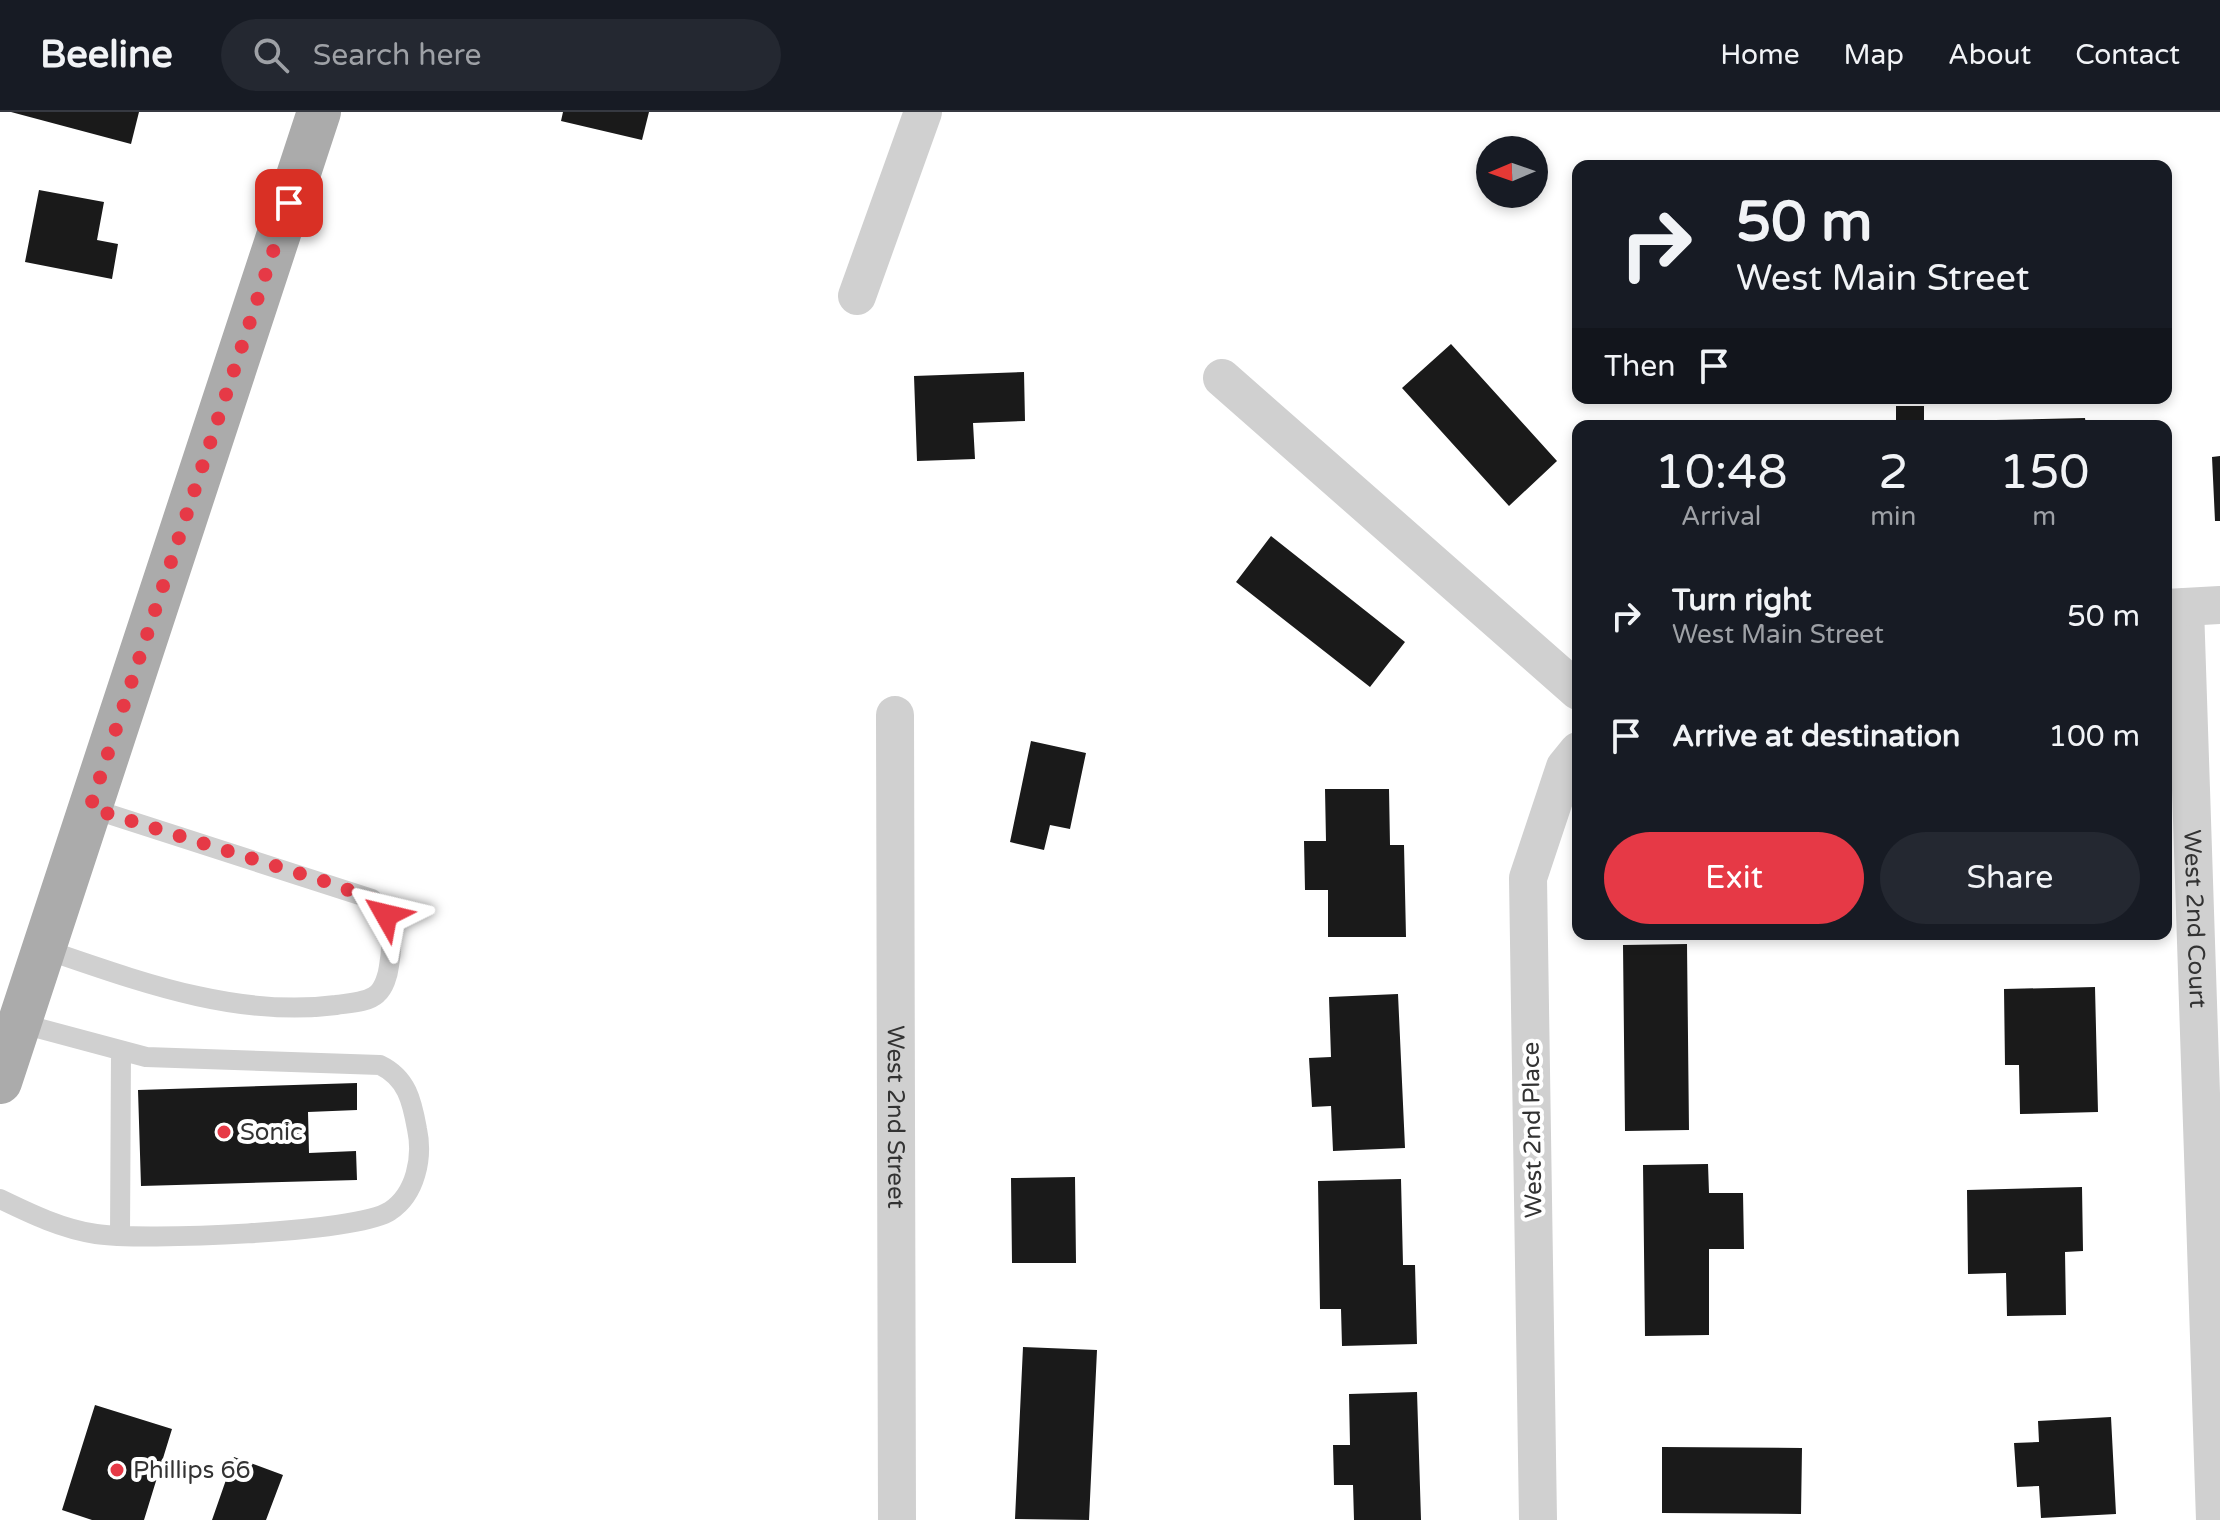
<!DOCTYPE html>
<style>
:root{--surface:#171b24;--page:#242831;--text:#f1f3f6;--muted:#9ea1a6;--line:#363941;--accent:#e63946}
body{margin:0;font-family:"Varela Round",sans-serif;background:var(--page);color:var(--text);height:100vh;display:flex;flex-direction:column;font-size:30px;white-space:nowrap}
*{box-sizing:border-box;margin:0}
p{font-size:26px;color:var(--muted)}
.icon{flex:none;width:44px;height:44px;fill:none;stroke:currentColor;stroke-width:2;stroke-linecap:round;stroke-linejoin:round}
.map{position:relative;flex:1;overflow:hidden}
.details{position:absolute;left:1572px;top:308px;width:600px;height:520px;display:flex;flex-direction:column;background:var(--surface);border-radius:16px;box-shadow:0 4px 12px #0003}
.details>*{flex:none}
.banner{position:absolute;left:1572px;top:48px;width:600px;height:244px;border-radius:16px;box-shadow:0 4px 12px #0003;background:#171b24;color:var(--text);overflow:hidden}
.needle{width:52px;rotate:268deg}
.fabs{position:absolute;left:1476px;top:24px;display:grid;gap:16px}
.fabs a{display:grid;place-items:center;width:72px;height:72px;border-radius:50%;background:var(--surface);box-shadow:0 4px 12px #0003;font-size:40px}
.pin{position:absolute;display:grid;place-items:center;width:68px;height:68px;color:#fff;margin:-34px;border-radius:16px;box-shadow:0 4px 12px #0006}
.me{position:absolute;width:88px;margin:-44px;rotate:307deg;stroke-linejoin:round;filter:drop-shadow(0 0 6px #0008)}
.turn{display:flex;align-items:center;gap:28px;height:168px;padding:0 32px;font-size:36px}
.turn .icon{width:104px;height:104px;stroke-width:2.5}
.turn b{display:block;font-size:56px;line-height:68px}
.then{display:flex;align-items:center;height:76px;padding:0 32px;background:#0003;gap:16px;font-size:30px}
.eta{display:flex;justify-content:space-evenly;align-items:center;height:136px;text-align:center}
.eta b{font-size:48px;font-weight:600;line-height:56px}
.button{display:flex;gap:16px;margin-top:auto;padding:16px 32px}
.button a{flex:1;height:92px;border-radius:48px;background:var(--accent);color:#fff;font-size:32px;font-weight:600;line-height:92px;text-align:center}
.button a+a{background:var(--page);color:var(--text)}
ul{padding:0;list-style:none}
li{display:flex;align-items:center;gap:24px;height:120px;padding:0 32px}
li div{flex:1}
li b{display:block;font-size:30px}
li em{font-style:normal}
header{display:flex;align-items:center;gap:48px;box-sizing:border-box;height:112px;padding:0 40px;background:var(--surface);border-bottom:2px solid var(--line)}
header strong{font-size:38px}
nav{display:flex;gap:44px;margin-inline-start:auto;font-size:28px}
.search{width:560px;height:72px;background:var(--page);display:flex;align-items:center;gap:20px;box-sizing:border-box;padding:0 28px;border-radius:44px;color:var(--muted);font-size:30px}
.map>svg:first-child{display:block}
.building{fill:#1a1a1a}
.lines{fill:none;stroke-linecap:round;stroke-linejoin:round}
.service{stroke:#d0d0d0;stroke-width:20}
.minor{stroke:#d0d0d0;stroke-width:38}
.primary{stroke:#ababab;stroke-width:44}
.route{stroke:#e63946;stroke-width:14;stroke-dasharray:0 25.2}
.poi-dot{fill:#e63946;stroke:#fff;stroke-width:3}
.labels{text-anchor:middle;stroke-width:8;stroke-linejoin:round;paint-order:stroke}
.street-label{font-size:24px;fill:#333;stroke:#fff}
.poi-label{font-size:24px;fill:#333;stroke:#fff;text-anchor:start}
</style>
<header>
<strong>Beeline</strong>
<div class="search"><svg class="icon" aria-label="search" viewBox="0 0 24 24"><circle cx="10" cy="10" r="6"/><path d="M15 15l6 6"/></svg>Search here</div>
<nav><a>Home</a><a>Map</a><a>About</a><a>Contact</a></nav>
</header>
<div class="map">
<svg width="2220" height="1408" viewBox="0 0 2220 1408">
<rect width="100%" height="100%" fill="#fff"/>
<path class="building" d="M11 0H139L131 32Z
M563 0H649L642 28 561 9Z
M39 78 104 90 97 128 118 132 112 167 25 150Z
M1451 232 1557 349 1509 394 1402 276Z
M1024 260 1025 309 973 311 975 347 917 349 914 264Z
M1896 294H1924V314H1896Z
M2085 306 2086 314H1996V308Z
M2220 344V409H2215L2212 345Z
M1271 424 1405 530 1370 575 1236 470Z
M1031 629 1086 641 1070 717 1050 713 1044 738 1010 730Z
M1325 677H1389L1390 733H1404L1406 825H1328V778H1305L1304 729H1326Z
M1687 832 1689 1018 1625 1019 1623 833Z
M2095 875 2098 1000 2020 1002 2019 953H2005L2004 877Z
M1398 882 1405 1036 1333 1039 1331 994 1312 995 1309 946 1331 945 1329 885Z
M357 971V998L308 1000 309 1041 356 1039 357 1068 141 1074 138 978Z
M1708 1052 1709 1081H1743L1744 1137H1709V1223L1645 1224 1643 1053Z
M1075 1065 1076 1151H1012L1011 1066Z
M1401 1067 1403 1153H1415L1417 1232 1342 1234 1341 1197H1320L1318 1069Z
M2082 1075 2083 1139 2065 1140 2066 1203 2007 1204 2006 1161 1968 1162 1967 1078Z
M1023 1235 1097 1238 1089 1408 1015 1407Z
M1417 1280 1421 1408H1354L1353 1373H1334L1333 1333H1350L1349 1282Z
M95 1293 172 1317 144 1408H92L62 1398Z
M2111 1305 2116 1402 2041 1406 2039 1374 2017 1375 2014 1331 2039 1330 2038 1309Z
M1662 1335 1802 1336 1801 1402 1662 1401Z
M234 1345 283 1363 266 1408H212Z"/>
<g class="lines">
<path class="service" d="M44 837C138 869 236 906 336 893 349 891 367 891 377 882 384 876 388 863 389 854 394 826 391 809 372 787L90 696
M0 1087C31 1102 62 1117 96 1122 141 1129 358 1121 390 1099 416 1082 423 1045 417 1017 412 989 407 966 380 953L146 945 19 911
M120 1123 121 939"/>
<g class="minor">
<path d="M857 184 923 0"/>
<path d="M1222 266 1578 579"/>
<path id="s1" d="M2185 495 2215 1408"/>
<path d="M2166 496 2220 493"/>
<path id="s2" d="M895 603 897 1408"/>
<path d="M1538 1408 1528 766 1565 655 1578 639"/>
</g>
<path class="primary" d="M0 970 319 0"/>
</g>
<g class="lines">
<path class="route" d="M289 91 90 696 330 771 372 787 386 803"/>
</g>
<g class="poi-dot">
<circle cx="224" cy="1020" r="8"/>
<circle cx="117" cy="1358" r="8"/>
</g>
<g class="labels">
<g class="street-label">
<text dy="8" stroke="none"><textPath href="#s1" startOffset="312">West 2nd Court</textPath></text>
<text dy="8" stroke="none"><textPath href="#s2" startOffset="402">West 2nd Street</textPath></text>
<text transform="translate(1532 1018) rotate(-91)" y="8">West 2nd Place</text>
</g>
<g class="poi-label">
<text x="240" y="1028">Sonic</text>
<text x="133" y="1366">Phillips 66</text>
</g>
</g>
</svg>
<div class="fabs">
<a><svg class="needle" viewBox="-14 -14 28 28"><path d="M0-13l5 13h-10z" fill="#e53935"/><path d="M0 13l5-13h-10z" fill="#9ea1a6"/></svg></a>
</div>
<div class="pin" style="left:289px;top:91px;background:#d93025"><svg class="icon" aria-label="arrive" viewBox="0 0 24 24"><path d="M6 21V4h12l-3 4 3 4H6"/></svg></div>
<svg class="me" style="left:386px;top:803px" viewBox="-20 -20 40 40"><path d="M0-17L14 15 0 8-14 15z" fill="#e63946" stroke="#fff" stroke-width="4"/></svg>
<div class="banner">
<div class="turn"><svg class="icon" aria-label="right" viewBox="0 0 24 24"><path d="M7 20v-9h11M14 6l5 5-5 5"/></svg><div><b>50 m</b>West Main Street</div></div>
<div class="then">Then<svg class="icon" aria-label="arrive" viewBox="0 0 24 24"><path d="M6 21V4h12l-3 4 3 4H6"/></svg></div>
</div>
<section class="details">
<div class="eta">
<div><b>10:48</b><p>Arrival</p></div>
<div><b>2</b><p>min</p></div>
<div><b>150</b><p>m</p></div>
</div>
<ul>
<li><svg class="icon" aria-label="right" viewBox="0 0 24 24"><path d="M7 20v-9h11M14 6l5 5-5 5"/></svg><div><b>Turn right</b><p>West Main Street</p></div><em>50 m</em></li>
<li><svg class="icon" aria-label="arrive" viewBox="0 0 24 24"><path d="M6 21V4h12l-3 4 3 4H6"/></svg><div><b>Arrive at destination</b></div><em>100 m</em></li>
</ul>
<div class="button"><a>Exit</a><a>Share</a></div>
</section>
</div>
